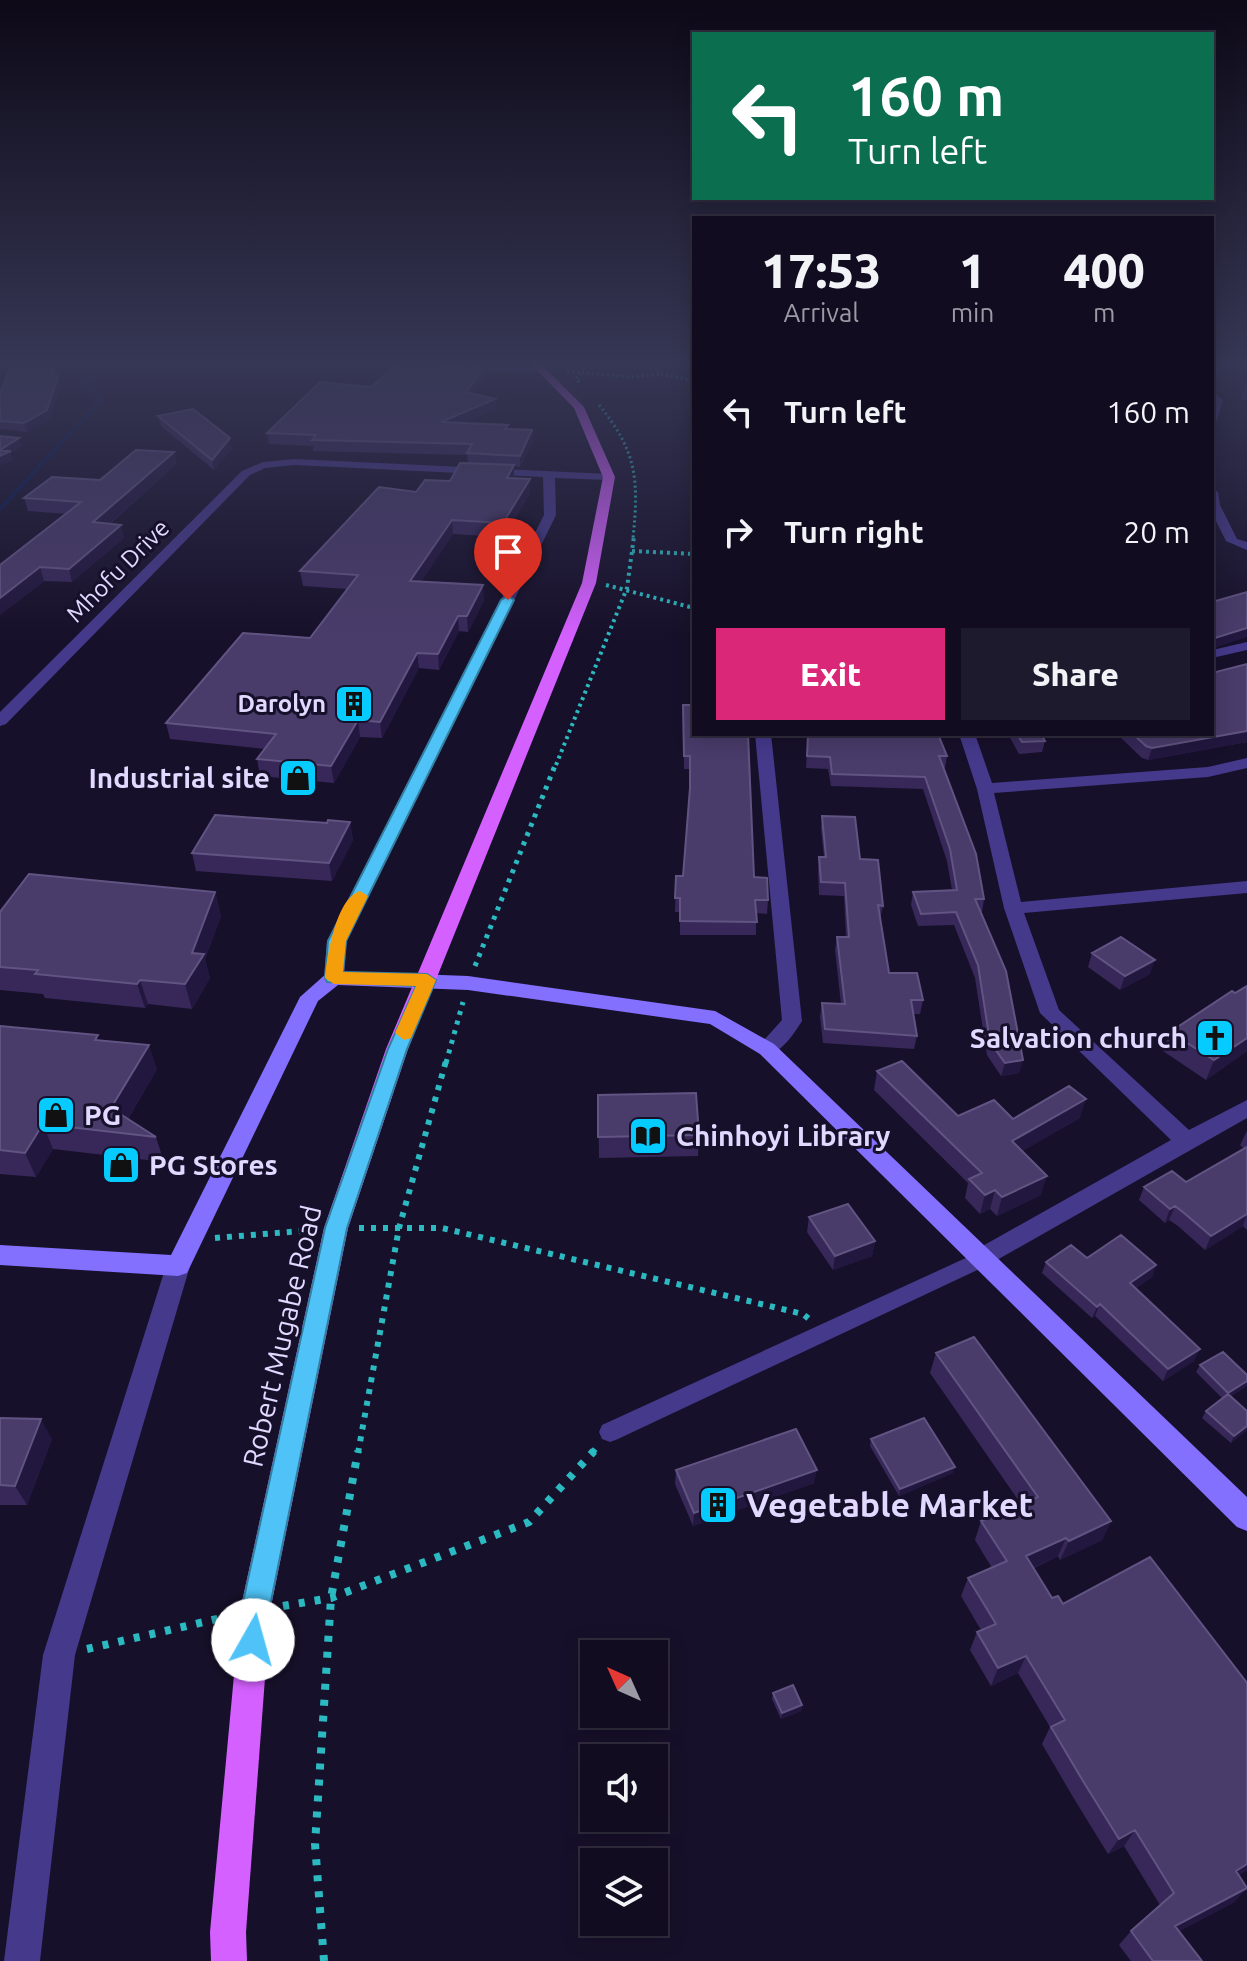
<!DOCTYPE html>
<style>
:root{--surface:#110c20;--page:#1e1a2d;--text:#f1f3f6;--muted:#9c9ba5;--line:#302c3e;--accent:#db2777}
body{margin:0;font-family:Ubuntu,sans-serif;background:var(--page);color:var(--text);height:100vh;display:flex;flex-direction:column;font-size:30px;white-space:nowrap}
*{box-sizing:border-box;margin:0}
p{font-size:26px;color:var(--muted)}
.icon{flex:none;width:44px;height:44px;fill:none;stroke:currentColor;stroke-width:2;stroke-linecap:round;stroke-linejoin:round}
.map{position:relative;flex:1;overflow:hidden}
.side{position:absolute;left:692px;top:216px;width:522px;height:520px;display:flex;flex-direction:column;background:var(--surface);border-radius:0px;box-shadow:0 4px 20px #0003,0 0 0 2px var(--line)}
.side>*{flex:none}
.banner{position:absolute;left:692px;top:32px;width:522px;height:168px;border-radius:0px;box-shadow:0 4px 20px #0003,0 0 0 2px var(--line);background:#0b6e4f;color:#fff;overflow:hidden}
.needle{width:52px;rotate:315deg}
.buttons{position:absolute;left:580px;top:1640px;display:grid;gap:16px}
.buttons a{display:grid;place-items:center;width:88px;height:88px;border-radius:0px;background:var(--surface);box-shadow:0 4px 20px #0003,0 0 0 2px var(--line);font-size:40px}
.pin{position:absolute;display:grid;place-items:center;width:68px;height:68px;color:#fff;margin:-82px -34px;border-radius:50% 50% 50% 0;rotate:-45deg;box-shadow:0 0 8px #0007}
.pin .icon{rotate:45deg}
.me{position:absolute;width:88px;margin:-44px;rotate:7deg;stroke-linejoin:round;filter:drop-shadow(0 0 6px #0008)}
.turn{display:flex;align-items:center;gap:28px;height:168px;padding:0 24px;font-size:36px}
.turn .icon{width:104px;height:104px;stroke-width:2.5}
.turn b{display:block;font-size:56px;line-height:68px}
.eta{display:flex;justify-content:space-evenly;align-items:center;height:136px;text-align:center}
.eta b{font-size:48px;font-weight:800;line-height:56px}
.action{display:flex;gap:16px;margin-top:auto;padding:16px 24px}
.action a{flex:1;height:92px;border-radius:0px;background:var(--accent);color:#fff;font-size:32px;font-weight:800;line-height:92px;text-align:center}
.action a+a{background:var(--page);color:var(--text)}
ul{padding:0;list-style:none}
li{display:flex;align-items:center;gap:24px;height:120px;padding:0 24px}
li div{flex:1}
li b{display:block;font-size:30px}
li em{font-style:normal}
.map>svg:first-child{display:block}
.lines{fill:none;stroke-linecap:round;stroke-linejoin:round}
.stream{stroke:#08194b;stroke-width:4}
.path-far4{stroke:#2bbac1;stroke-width:3;stroke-dasharray:2 3;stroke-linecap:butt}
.path-far3{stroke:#2bbac1;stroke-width:4;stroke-dasharray:3 4;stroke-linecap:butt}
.path-far2{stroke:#2bbac1;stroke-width:5;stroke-dasharray:4 6;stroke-linecap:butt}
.path-far1{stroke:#2bbac1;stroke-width:6;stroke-dasharray:5 7;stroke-linecap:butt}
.path{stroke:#2bbac1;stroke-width:8;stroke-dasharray:6 10;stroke-linecap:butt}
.lane{fill:#45398b;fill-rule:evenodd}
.street{fill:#45398b;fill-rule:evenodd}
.secondary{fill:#8370ff;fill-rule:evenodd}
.primary{fill:#d460ff;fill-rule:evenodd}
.wall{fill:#372859}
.shaded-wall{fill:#22173e}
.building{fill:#493b6a;stroke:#615482;stroke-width:2}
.route{fill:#4fc3f7;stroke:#337fa1;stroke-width:2}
.slow{fill:#f59e0b}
.labels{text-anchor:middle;stroke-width:6;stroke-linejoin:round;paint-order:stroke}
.far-street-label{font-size:24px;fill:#e1d9ff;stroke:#17102a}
.far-poi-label{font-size:24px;font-weight:bold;fill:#e1d9ff;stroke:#17102a;text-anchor:end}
.poi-label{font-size:28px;font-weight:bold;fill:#e1d9ff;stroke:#17102a;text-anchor:start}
.street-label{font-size:28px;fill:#e1d9ff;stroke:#17102a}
.near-poi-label{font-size:34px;font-weight:bold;fill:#e1d9ff;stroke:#17102a;text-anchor:start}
</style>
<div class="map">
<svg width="1247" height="1961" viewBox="0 0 1247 1961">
<rect width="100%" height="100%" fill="#17102a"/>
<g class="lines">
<path class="stream" d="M0 509 101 400 85 383 109 363"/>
<path class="path-far4" d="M651 363 661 374 694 381
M567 371 629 377 661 374
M579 382 576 378 588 363
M599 405C637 451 639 480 633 538"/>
<path class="path-far3" d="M632 551 694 554
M606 585 694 608
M556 765 627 588 634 536"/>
<path class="path-far2" d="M475 966 556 763
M446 1063 463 1002"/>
<path class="path-far1" d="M359 1228H442L803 1314 809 1319
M215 1238 313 1230
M358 1453 399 1228 446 1061
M592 1453 597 1447"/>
<path class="path" d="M283 1606 331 1598 529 1522 594 1451
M87 1649 230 1616
M324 1961 315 1844 331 1598 358 1451"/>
<path class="lane" d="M362 363H401L421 366 417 368Z
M464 366 544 368 548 370 544 372 461 370Z
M981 1251 988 1253 991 1259 988 1265 618 1439 610 1442 602 1439 599 1432 602 1425Z"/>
<path class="street" d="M1223 363H1234L1212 378V371Z
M1212 391 1223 400 1217 420 1212 423Z
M295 459 609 474 615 477 609 480 555 478 556 515 347 941 344 978 334 985 324 978 327 941 544 515 543 477 295 465 265 468 250 475 6 724 0 726V712L242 471 263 462Z
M1212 488 1218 492 1220 505 1237 539 1247 542V550L1226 541 1212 513Z
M1247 642V650L1212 658V650Z
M755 734H771L802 1021C793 1035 778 1059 760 1054L756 1049 782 1020Z
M959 734H975L992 783 1208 767 1247 758V768L1208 777 994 793 1021 902 1247 881V893L1024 913 1059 1010 1189 1130 1247 1100V1118L981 1269 972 1266 969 1259 972 1252 1171 1140 1040 1013 1004 908 977 789Z
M178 1256 187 1259 190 1266 75 1655 40 1961H4L43 1655 166 1266 169 1259Z"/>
<path class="secondary" d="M334 971 468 976 715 1011 774 1044 1247 1497V1531L1237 1527 760 1054 710 1024 468 990 338 985 318 1001 187 1273 178 1276 0 1265V1245L171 1255 300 997 327 973Z"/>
<path class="primary" d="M530 363H540L584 407 615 477 596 583 408 1049 348 1228 270 1611 246 1932 247 1961H211L210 1932 240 1611 324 1228 386 1049 582 583 603 477 574 408Z"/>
</g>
<path class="wall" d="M12 363H62L57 376 60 384 50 419 27 432 0 429V394Z
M484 367 485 377 473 393 496 409 464 423 508 425V429L532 430 533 441 520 467 514 466V478L530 493 504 537 453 534 421 581 484 600 468 632 459 631 439 670 419 668 382 738 360 737 334 783 260 776 257 759 265 749 170 739 166 723 310 638 347 589 303 586 300 571 416 492 450 481 468 463 467 455 313 451V446L269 444 267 433Z
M1247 379V400H1241Z
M158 416 232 449 214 470 161 426Z
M174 452 176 464 110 524 124 538 72 582 44 581 0 615V565L67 514 28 511 24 498 100 480Z
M1247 664V742L1148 760 1142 758 1117 734H1212Z
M683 705 754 877 768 900 767 914 756 913V935H680V912H675L676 876H683L690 794V769H684Z
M816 734H938L947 756 945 768H943L984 899 982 912H980L1023 1060 1019 1073 1001 1076 987 1055 975 978 954 925 918 926 911 905 913 892 952 890 947 861 923 789 831 786 828 769 806 768 808 735H816Z
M1008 734H1041L1045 741 1042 752 1019 754Z
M822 816 860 859 883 906 880 919 889 973 923 1000 920 1014H913L917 1036 914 1049 823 1043 820 1017 822 1003 841 1004 835 950 837 937H846L844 896 819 895 818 870 819 857H824L821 829Z
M350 822 353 840 332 881 196 871 192 853 327 823Z
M215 892 221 916 205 959 210 978 192 1009 148 1004 145 1008 45 998 43 994 0 990V912Z
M1092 953 1150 974 1120 990 1088 967Z
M1247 986V1051L1206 1080 1163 1051 1170 1032Z
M0 1026 100 1040 157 1069 128 1119 156 1137 164 1162 53 1149 36 1177 0 1174Z
M877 1071 958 1116 1013 1119 1080 1118 1022 1151 1041 1195 997 1216 990 1209 980 1214 965 1198 968 1183 874 1090Z
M598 1095 699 1135 698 1156 599 1158Z
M1247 1131V1230L1243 1226 1205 1250 1178 1226 1169 1220 1165 1223 1139 1200 1144 1187 1186 1182 1244 1149 1240 1145Z
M809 1217 875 1241 872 1256 833 1270 807 1232Z
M1087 1258 1156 1265 1152 1277 1136 1288 1194 1361 1163 1381 1095 1316 1092 1318 1042 1273 1046 1262Z
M936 1353 1111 1521 1102 1540 1060 1560 1058 1556 1034 1568 1052 1598 1063 1604 1247 1683V1870L1239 1875 1247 1888 1233 1903 1179 1931 1202 1961H1131L1119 1945 1131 1931 1160 1905 1124 1846 1108 1854 1073 1797 1042 1744 1050 1727 1018 1673 991 1686 970 1650 977 1632 981 1630 961 1596 968 1578 992 1568 975 1540 981 1521 1021 1504 930 1373Z
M1200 1365 1247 1375V1386L1231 1396 1247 1411V1430L1231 1443 1202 1418 1206 1411 1222 1398 1196 1372Z
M0 1418 52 1439 27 1505H0Z
M871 1439 953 1473 899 1496 870 1446Z
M676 1470 814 1483 693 1526 675 1484Z
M773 1693 802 1705 801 1711 781 1719 772 1699Z"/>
<path class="shaded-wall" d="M57 363H62L54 385 52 376Z
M484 367 485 377 466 402V392Z
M58 376 60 384 50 419 27 432 24 423Z
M495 399 496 409 442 433 441 422Z
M532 430 533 441 520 467V456Z
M19 438 22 447 11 453 13 460 0 466V450Z
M230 438 232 449 214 470 212 460Z
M174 452 176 464 97 535 93 522Z
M514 465V479L507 478Z
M530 479V493L504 537 503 523Z
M452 520 453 534 412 596 410 581Z
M121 525 124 538 72 582 69 569Z
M40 567 44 581 0 615V598Z
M483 585 484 600 468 632 467 616Z
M458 616 459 631 439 670 438 654Z
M1247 628V637L1212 649V639Z
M417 653 419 668 382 738 380 722Z
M358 720 360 737 334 783 331 766Z
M1247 731V742L1148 760 1152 748Z
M350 822 353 840 332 881 329 863Z
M215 892 221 916 205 959 210 978 192 1009 185 984 192 953Z
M1155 960 1150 974 1120 990 1125 976Z
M140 980 148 1004 145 1008 137 984Z
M1247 1038V1051L1206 1080 1214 1060Z
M149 1045 157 1069 120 1132 111 1108Z
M1023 1060 1019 1073 1001 1076 1005 1063Z
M1086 1099 1080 1118 1007 1160 1012 1141Z
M43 1124 53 1149 36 1177 25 1153Z
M1047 1176 1041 1195 997 1216 1002 1197Z
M995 1190 990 1209 980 1214 985 1195Z
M1175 1206 1169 1220 1165 1223 1170 1209Z
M1247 1214 1243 1226 1205 1250 1211 1236Z
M875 1241 872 1256 833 1270 835 1256Z
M1156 1265 1152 1277 1126 1295 1130 1283Z
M1100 1304 1095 1316 1092 1318 1097 1307Z
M1200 1349 1194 1361 1163 1381 1168 1369Z
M1247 1381V1386L1224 1400 1228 1393Z
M41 1419 52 1439 27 1505 15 1486Z
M1247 1426V1430L1231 1443 1234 1436Z
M955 1467 953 1473 899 1496 900 1489Z
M817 1470 814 1483 693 1526 694 1513Z
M1111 1521 1102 1540 1060 1560 1069 1541Z
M1066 1538 1058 1556 1019 1574 1026 1556Z
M1026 1656 1018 1673 991 1686 998 1668Z
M802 1705 801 1711 781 1719 782 1713Z
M1135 1830 1124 1846 1108 1854 1119 1839Z
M1247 1864V1870L1223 1886 1236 1871Z
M1247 1888 1233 1903 1163 1940 1175 1926Z"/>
<path class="building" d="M12 363H57L52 376H58L47 410 24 423 0 421V394Z
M398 363 484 367 466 392 495 399 441 422 508 425 505 429 532 430 520 456 467 453 472 444 312 440 316 435 267 433 320 382 371 387Z
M193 409 230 438 212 460 158 416Z
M0 436 19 438 0 450Z
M136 450 174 452 93 522 121 525 69 569 40 567 0 598V565L81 502 24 498 52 477 100 480Z
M0 451H11L0 456Z
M460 463 514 465 507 478 530 479 503 523 452 520 410 581 483 585 467 616H458L438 654 417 653 380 722 358 720 331 766 257 759 276 734 166 723 243 633 310 638 358 575 300 571 379 487 416 492 425 480 450 481Z
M1247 592V628L1212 639V602Z
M1247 664V731L1152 748 1146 746 1133 734H1212V673Z
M683 705H694V734H748L754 877 767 878 768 900H755L757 922 680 921V898H675L676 876H683L690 788V756H684Z
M818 734H938L947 756H939L976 854 984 899H975L1006 971 1023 1060 1005 1063 990 1042 978 965 956 912 921 914 913 892 957 890 950 849 925 777 832 774 830 757 807 756 808 735 818 736Z
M1017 734H1041L1045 741 1022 742Z
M215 815 327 823 328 820 350 822 329 863 192 853Z
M822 816 855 817 860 859 878 860 883 906 878 905 889 973H917L923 1000H911L917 1036 825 1029 822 1003 845 1004 837 937H849L845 883 821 882 819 857H826Z
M29 874 215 892 192 953 204 954 185 984 140 980 137 984 35 974 38 970 0 967V912Z
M1121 937 1155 960 1125 976 1092 953Z
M1247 986V1038L1214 1060 1170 1032 1232 991 1235 993Z
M0 1026 98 1035 95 1040 149 1045 111 1108 156 1137 43 1124 25 1153 0 1150Z
M902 1061 958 1116 994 1100 1013 1119 1069 1086 1086 1099 1012 1141 1047 1176 1002 1197 995 1190 985 1195 969 1179 982 1173 877 1071Z
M696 1093 699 1135 598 1137V1095Z
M1247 1147V1214L1211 1236 1184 1213 1175 1206 1170 1209 1144 1187 1172 1171 1186 1182Z
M848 1204 875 1241 835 1256 809 1217Z
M1121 1235 1156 1265 1130 1283 1200 1349 1168 1369 1100 1304 1097 1307 1046 1262 1071 1245 1087 1258Z
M974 1337 1111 1521 1069 1541 1066 1538 1026 1556 1052 1598 1058 1596 1063 1604 1150 1557 1247 1683V1864L1236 1871 1247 1888 1175 1926 1202 1961H1153L1131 1931 1174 1893 1135 1830 1119 1839 1083 1781 1051 1727 1065 1720 1026 1656 998 1668 977 1632 996 1624 968 1578 1007 1561 981 1521 1038 1497 936 1353Z
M1223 1352 1247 1375V1381L1228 1393 1200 1365Z
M1228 1394 1247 1411V1426L1234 1436 1206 1411Z
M0 1418 41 1419 15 1486 0 1485Z
M924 1418 955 1467 900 1489 871 1439Z
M796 1429 817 1470 694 1513 676 1470Z
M793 1685 802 1705 782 1713 773 1693Z"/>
<linearGradient id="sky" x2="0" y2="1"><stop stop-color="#0d0917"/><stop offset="0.57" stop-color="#363755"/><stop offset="1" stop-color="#363755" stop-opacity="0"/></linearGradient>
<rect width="1247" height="637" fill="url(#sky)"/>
<path class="route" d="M508 596 514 600 346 941 343 972 427 974 436 980 407 1049 347 1228 269 1611 267 1640 263 1650 253 1654 243 1650 239 1640 241 1611 325 1228 388 1049 416 986 327 982 325 978 328 941 501 600Z"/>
<path class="slow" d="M360 891 368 896 346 941 343 972 427 974 436 980 411 1038 404 1040 395 1033 416 986 334 984 325 978C327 957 336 898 360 891Z"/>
<defs>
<g id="building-square" transform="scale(2)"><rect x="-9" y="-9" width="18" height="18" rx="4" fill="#05cbff" stroke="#17102a"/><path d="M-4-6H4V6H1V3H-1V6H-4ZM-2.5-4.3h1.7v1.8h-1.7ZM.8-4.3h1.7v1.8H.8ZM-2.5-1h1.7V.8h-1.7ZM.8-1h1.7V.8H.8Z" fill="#111"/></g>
<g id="shop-square" transform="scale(2)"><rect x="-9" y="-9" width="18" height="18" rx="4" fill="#05cbff" stroke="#17102a"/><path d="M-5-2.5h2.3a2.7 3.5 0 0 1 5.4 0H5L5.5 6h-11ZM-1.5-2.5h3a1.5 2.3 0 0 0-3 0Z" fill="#111"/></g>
<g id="church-square" transform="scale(2)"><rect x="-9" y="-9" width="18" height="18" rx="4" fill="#05cbff" stroke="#17102a"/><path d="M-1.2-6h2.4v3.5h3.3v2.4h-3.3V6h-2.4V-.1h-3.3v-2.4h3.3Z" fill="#111"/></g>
<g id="library-square" transform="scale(2)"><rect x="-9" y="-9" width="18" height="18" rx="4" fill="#05cbff" stroke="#17102a"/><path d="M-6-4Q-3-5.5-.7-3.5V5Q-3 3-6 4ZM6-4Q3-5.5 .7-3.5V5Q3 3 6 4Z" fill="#111"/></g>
</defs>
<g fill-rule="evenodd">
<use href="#building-square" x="354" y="704"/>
<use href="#shop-square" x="298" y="778"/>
<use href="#church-square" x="1215" y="1038"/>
<use href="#shop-square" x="56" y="1115"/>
<use href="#library-square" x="648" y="1136"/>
<use href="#shop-square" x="121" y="1165"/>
<use href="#building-square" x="718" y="1505"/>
</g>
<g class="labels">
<g class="far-street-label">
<text transform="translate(118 571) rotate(-45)" y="8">Mhofu Drive</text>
</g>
<g class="far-poi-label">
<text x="326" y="712">Darolyn</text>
</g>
<g class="poi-label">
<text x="270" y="788" text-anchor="end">Industrial site</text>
<text x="1187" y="1048" text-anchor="end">Salvation church</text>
<text x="84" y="1125">PG</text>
<text x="676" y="1146">Chinhoyi Library</text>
<text x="149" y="1175">PG Stores</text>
</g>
<g class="street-label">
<text transform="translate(282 1336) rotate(-77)" y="10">Robert Mugabe Road</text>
</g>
<g class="near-poi-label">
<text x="746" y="1517">Vegetable Market</text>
</g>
</g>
</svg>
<div class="buttons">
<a><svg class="needle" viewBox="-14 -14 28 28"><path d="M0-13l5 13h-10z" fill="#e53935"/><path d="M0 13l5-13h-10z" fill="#9c9ba5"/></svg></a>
<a><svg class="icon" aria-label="sound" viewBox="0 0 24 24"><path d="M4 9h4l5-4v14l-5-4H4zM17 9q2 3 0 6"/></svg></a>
<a><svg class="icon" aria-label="layers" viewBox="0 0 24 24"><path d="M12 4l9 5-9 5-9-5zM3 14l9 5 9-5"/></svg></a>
</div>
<div class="pin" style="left:508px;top:600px;background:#d93025"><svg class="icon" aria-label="arrive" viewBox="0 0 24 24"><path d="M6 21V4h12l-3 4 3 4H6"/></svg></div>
<svg class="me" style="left:253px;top:1640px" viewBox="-20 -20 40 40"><circle r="19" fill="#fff"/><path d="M0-13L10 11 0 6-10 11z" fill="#4fc3f7"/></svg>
<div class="banner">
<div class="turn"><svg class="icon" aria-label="left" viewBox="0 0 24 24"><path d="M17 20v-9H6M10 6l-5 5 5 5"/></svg><div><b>160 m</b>Turn left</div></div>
</div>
<section class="side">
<div class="eta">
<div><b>17:53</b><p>Arrival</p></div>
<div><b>1</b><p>min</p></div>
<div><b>400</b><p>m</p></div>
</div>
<ul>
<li><svg class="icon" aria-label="left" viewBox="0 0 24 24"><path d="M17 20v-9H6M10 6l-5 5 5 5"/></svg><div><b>Turn left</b></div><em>160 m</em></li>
<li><svg class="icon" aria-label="right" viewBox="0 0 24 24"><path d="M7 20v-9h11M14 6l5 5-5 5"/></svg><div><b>Turn right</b></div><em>20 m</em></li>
</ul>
<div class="action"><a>Exit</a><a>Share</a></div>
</section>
</div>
